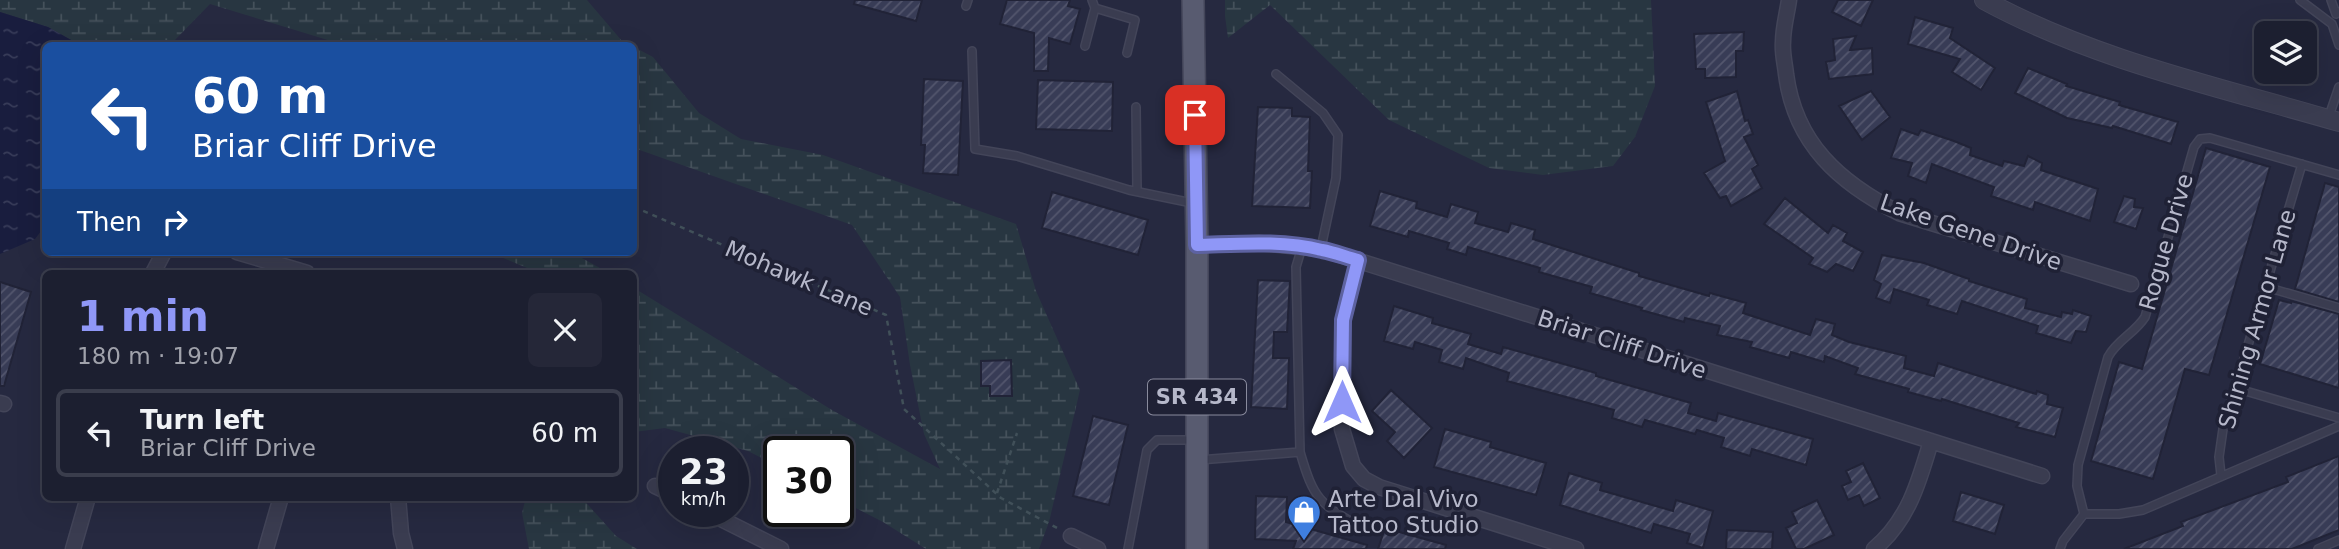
<!DOCTYPE html>
<meta charset="utf-8">
<style>
:root{--surface:#1c1f30;--page:#252738;--text:#f1f3f6;--muted:#a0a2ab;--line:#3a3d4c;--accent:#8f97f7}
body{margin:0;font-family:"DejaVu Sans",sans-serif;background:var(--page);color:var(--text);height:100vh;display:flex;flex-direction:column;font-size:26px;white-space:nowrap}
*{box-sizing:border-box;margin:0}
p{font-size:23px;color:var(--muted)}
.icon{flex:none;width:38px;height:38px;fill:none;stroke:currentColor;stroke-width:2;stroke-linecap:round;stroke-linejoin:round}
.map{position:relative;flex:1;overflow:hidden}
.sheet{position:absolute;left:42px;top:270px;width:595px;height:231px;display:flex;flex-direction:column;background:var(--surface);border-radius:10px;box-shadow:0 7px 28px #0002,0 0 0 2px var(--line)}
.sheet>*{flex:none}
.guide{position:absolute;left:42px;top:42px;width:595px;height:214px;border-radius:10px;box-shadow:0 7px 28px #0002,0 0 0 2px var(--line);background:#1a4fa0;color:#fff;overflow:hidden}
.tools{position:absolute;left:2254px;top:21px;display:grid;gap:14px}
.tools a{display:grid;place-items:center;width:63px;height:63px;border-radius:10px;background:var(--surface);box-shadow:0 7px 28px #0002,0 0 0 2px var(--line);font-size:35px}
.speed{position:absolute;left:658px;top:436px;display:flex;gap:14px;font-size:35px;font-weight:700;text-align:center}
.speed>*{display:grid;place-content:center;width:91px;height:91px;border-radius:50%;background:var(--surface);box-shadow:0 7px 28px #0002,0 0 0 2px var(--line);line-height:1}
.speed small{font-size:18px;font-weight:400}
.speed .limit{border:4px solid #111;border-radius:10px;background:#fff;color:#111}
.pin{position:absolute;display:grid;place-items:center;width:60px;height:60px;color:#fff;margin:-30px;border-radius:14px;box-shadow:0 4px 10px #0006}
.me{position:absolute;width:77px;margin:-38px;rotate:0deg;stroke-linejoin:round;filter:drop-shadow(0 0 5px #0008)}
.turn{display:flex;align-items:center;gap:24px;height:147px;padding:0 35px;font-size:32px}
.turn .icon{width:91px;height:91px;stroke-width:2.5}
.turn b{display:block;font-size:49px;line-height:60px}
.then{display:flex;align-items:center;height:66px;padding:0 35px;background:#0003;gap:14px;font-size:26px}
.round{display:grid;place-items:center;flex:none;width:74px;height:74px;border-radius:10px;background:var(--page)}
.summary{display:flex;align-items:center;justify-content:space-between;height:119px;padding:0 35px}
h1{font-size:42px;font-weight:600;line-height:52px;color:var(--accent)}
ul{padding:0;list-style:none}
li{display:flex;align-items:center;gap:21px;height:88px;margin:0 14px 10px;padding:0 21px;border:4px solid var(--line);border-radius:10px}
li div{flex:1}
li b{display:block;font-size:26px}
li em{font-style:normal}
.map>svg:first-child{display:block}
.wetland{fill:url(#wetland-marsh)}
.water{fill:url(#water-ripples)}
.building{fill:url(#building-hatch);stroke:#212337;stroke-width:2}
.lines{fill:none;stroke-linecap:round;stroke-linejoin:round}
.service-casing{stroke:#434559;stroke-width:10}
.minor-casing{stroke:#434559;stroke-width:17}
.tertiary-casing{stroke:#434559;stroke-width:20}
.primary-casing{stroke:#434559;stroke-width:24}
.path{stroke:#415059;stroke-width:2.5;stroke-dasharray:5 5;stroke-linecap:butt}
.service{stroke:#3a3c50;stroke-width:7}
.minor{stroke:#3a3c50;stroke-width:14}
.tertiary{stroke:#3a3c50;stroke-width:18}
.primary{stroke:#585b70;stroke-width:21}
.route-casing{stroke:#5d62a1;stroke-width:18}
.route{stroke:#8f97f7;stroke-width:12}
.labels{text-anchor:middle;stroke-width:7;stroke-linejoin:round;paint-order:stroke}
.shield{fill:#1f2135;stroke:#898b9d;stroke-width:2}
.shield-label{font-size:21px;font-weight:bold;fill:#b6b8ca}
.street-label{font-size:23px;fill:#b6b8ca;stroke:#1f2135}
.poi-label{font-size:23px;fill:#b6b8ca;stroke:#1f2135;text-anchor:start}
</style>
<div class="map">
<svg width="2339" height="549" viewBox="0 0 2339 549">
<defs>
<pattern id="wetland-marsh" width="20" height="14" patternUnits="userSpaceOnUse" patternTransform="scale(1.75)"><rect width="20" height="14" fill="#283641"/><path d="M1 5h8M5 5V1M11 12h8M15 12V8" fill="none" stroke="#45515b"/></pattern>
<pattern id="water-ripples" width="26" height="14" patternUnits="userSpaceOnUse" patternTransform="scale(1.75)"><rect width="26" height="14" fill="#191d3e"/><path d="M2 4q2-2 4 0t4 0M15 11q2-2 4 0t4 0" fill="none" stroke="#383c59"/></pattern>
<pattern id="building-hatch" width="6" height="6" patternUnits="userSpaceOnUse" patternTransform="scale(1.75)"><rect width="6" height="6" fill="#383c56"/><path d="M-1 1l2-2M0 6l6-6M5 7l2-2" fill="none" stroke="#53566d"/></pattern>
</defs>
<rect width="100%" height="100%" fill="#262940"/>
<path class="wetland" d="M0 0H587L622 41 631 45H344L210 4 174 41 172 45H80L48 27 0 12Z
M1225 0H1651L1655 86 1635 137 1613 166 1543 175 1489 168 1389 120 1270 5 1228 38 1225 16Z
M634 47 653 57 699 113 741 139 823 155 1016 224 1036 291 1080 390 1049 522 1039 549H926L883 522 838 499V452H779V467L748 451 665 428 634 432V288L832 410 940 469 924 434 910 365 900 297 852 225 634 148Z
M489 252H571L609 273H539Z
M526 497H581L616 536 637 549H529L522 513Z"/>
<path class="water" d="M0 12 48 27 80 45 46 46 45 226 35 239 0 254Z"/>
<path class="building" d="M855 0H922L916 21 854 4Z
M1007 0H1070L1068 6 1080 9 1070 44 1049 38 1048 71H1034V33L1000 24Z
M1838 0H1873L1861 26 1832 12Z
M1915 17 1953 28 1950 38 1995 68 1981 90 1952 72 1960 59 1908 44Z
M1744 32 1743 51H1736V77L1705 78V69H1696L1694 34Z
M1856 36 1850 50 1872 48 1873 74 1829 79 1826 62 1835 60 1833 39Z
M2028 68 2067 84 2066 86 2120 102 2119 105 2178 122 2171 144 2113 126 2112 128 2067 118 2015 93Z
M924 79 963 81 958 175 923 173 925 145H921Z
M1038 80 1113 82 1112 131 1036 129Z
M1737 91 1745 121 1748 120 1753 134 1744 137 1758 165 1752 169 1762 188 1731 206 1726 196 1720 198 1704 173 1725 161 1706 102Z
M1871 91 1890 117 1862 140 1839 106Z
M1258 107 1292 108V116L1310 117 1308 171H1312L1310 208 1252 206Z
M1901 129 1918 135 1921 130 1954 141 1971 148 1970 155 2002 166 2004 161 2024 166 2028 156 2042 163 2041 170 2098 189 2090 221 2035 202 2033 210 1991 196 1994 187 1932 164 1926 183 1908 176 1912 163 1891 158Z
M2206 148 2270 167 2209 375 2185 369 2153 479 2091 461 2119 362 2142 369Z
M2325 183 2339 187V302L2295 289Z
M1380 191 1417 202 1416 208 1447 217 1451 204 1478 212 1475 223 1508 232 1511 223 1535 230 1533 239 1639 273V276L1709 296 1710 293 1746 303 1743 313 1810 335 1816 319 1835 324 1832 335 1849 342 1906 356 1904 368 1934 376 1938 363 2036 394 2037 391 2048 395 2047 404 2063 408 2055 437 2016 427 2019 423 1942 399 1941 401 1908 392 1909 389 1855 374 1858 368 1825 356 1824 362 1791 352 1789 358 1750 347 1752 342 1717 335 1720 326 1685 318 1684 322 1641 310 1642 308 1590 293 1592 287 1539 272 1540 268 1468 247 1466 255 1447 249 1449 243 1409 231 1408 237 1370 226Z
M1052 192 1148 220 1138 255 1042 228Z
M2124 196 2135 199 2134 207 2143 208 2136 229 2114 222Z
M1785 198 1828 233 1833 225 1847 233 1843 241 1863 252 1853 271 1836 264 1827 272 1809 264 1813 258 1764 224Z
M1882 255 1924 263 1969 279V281L2027 299 2025 308 2061 317 2062 312 2072 314 2073 310 2091 316 2086 332 2076 331 2071 343 2036 333 2038 326 1962 301 1957 314 1927 305 1929 300 1894 289 1890 303 1876 298 1881 284 1874 280Z
M1258 280 1290 281 1287 332H1274L1273 358H1289L1287 409 1251 407Z
M0 282 31 292 4 386H0Z
M2279 300 2291 303V301L2339 314V388L2260 364Z
M1394 306 1433 318 1432 323 1471 334 1468 344 1501 354 1503 347 1596 373V376L1691 403 1688 413 1716 421 1718 413 1813 439 1806 465 1752 449 1750 456 1721 447 1724 438 1697 430 1695 434 1645 420 1642 427 1612 418 1614 410 1507 381 1509 373 1466 358 1463 369 1439 362 1442 350 1415 342 1413 349 1384 341Z
M1011 360 1012 396H990V386H981V361Z
M1391 390 1432 428 1404 458 1387 441 1395 432 1372 411Z
M1093 416 1128 425 1109 505 1073 496Z
M1445 429 1491 442 1490 447 1546 463 1536 495 1434 467Z
M2339 456V530L2292 549H2124L2183 526 2181 522 2288 482 2286 477Z
M1863 463 1880 498 1864 506 1859 495 1848 500 1842 486 1851 482 1846 471Z
M1569 473 1602 483 1600 490 1673 511 1676 500 1713 511 1703 548 1687 543 1690 534 1654 524 1651 533 1560 505Z
M1961 492 2004 505 1995 534 1953 521Z
M1256 496 1287 497 1286 522 1367 545 1366 549H1293L1296 541 1255 539Z
M1817 500 1834 535 1804 549H1796L1786 528 1797 523 1792 512Z
M1385 528 1446 545 1445 549H1378Z
M1727 530 1773 532 1772 549H1726Z"/>
<g class="lines">
<g class="service-casing">
<path id="service" d="M1092 0 1095 8 1135 20 1127 53
M2300 0 2332 24 2339 45
M2331 0 2336 14 2339 12
M966 6 968 0
M1085 46 1095 8
M972 51 975 149 1017 156 1129 190 1192 203
M1276 74 1323 113 1338 135 1336 178 1321 248
M1136 107 1137 191
M2328 119 2339 87
M2266 287 2339 308
M2235 388 2339 418
M1300 452C1314 500 1319 503 1362 528
M1199 460 1300 452 1296 267 1302 247
M2221 475 2219 457 2223 429 2302 164
M2084 514 2077 486 2078 465 2108 357C2117 340 2135 333 2145 317L2194 147 2200 139 2210 138 2339 175
M2084 514H2119L2143 510 2339 426
M1128 549 1147 450 1157 440H1196
M2060 549 2063 541 2084 514
M2318 549 2339 540"/>
</g>
<g class="minor-casing">
<path id="minor" d="M1789 0C1787 14 1783 28 1783 42 1782 53 1785 64 1786 74 1795 144 1840 183 1899 213L2131 284
M1197 245 1259 243 1321 249 2042 476
M237 252 307 273
M1358 260 1343 320 1342 429 1353 466 1364 479 1379 487 1576 549
M153 273 164 252
M0 403 4 404
M655 486 674 495
M398 497 401 533 405 549
M705 511 781 549
M1071 536 1098 549
M73 549 88 497
M266 549 281 497
M1874 549C1908 521 1919 482 1931 441"/>
</g>
<g class="tertiary-casing">
<path id="tertiary" d="M1984 0C2094 60 2219 87 2339 122"/>
</g>
<g class="primary-casing">
<path id="primary" d="M1193 0 1197 245V549"/>
</g>
<path class="path" d="M634 207 886 315 904 409 1001 498 1059 529
M997 493 1017 433"/>
<use href="#service" class="service"/>
<use href="#minor" class="minor"/>
<use href="#tertiary" class="tertiary"/>
<use href="#primary" class="primary"/>
</g>
<g class="lines">
<g class="route-casing">
<path id="route" d="M1195 115 1197 245C1238 244 1281 240 1322 250 1334 252 1346 257 1358 260L1343 320 1342 402"/>
</g>
<use href="#route" class="route"/>
</g>
<defs>
<g id="shop-pin" transform="scale(1.75)"><path d="M0 17L-7.5 6A9.5 9.5 0 1 1 7.5 6Z" fill="#3f7fe0" stroke="#1f2135"/><path d="M-5-2.5h2.3a2.7 3.5 0 0 1 5.4 0H5L5.5 6h-11ZM-1.5-2.5h3a1.5 2.3 0 0 0-3 0Z" fill="#fff"/></g>
</defs>
<g fill-rule="evenodd">
<use href="#shop-pin" x="1304" y="512"/>
</g>
<g class="labels">
<rect class="shield" x="1148" y="379.5" width="98" height="35" rx="5"/>
<g class="shield-label">
<text x="1197" y="404">SR 434</text>
</g>
<g class="street-label">
<text transform="translate(1971 232) rotate(19)" y="8">Lake Gene Drive</text>
<text transform="translate(2166 242) rotate(-74)" y="8">Rogue Drive</text>
<text transform="translate(799 278) rotate(23)" y="8">Mohawk Lane</text>
<text transform="translate(2257 319) rotate(-74)" y="8">Shining Armor Lane</text>
<text transform="translate(1622 344) rotate(18)" y="8">Briar Cliff Drive</text>
</g>
<g class="poi-label">
<text x="1328" y="507">Arte Dal Vivo<tspan x="1328" dy="26">Tattoo Studio</tspan></text>
</g>
</g>
</svg>
<div class="tools">
<a><svg class="icon" aria-label="layers" viewBox="0 0 24 24"><path d="M12 4l9 5-9 5-9-5zM3 14l9 5 9-5"/></svg></a>
</div>
<div class="speed"><div>23<small>km/h</small></div><div class="limit">30</div></div>
<div class="pin" style="left:1195px;top:115px;background:#d93025"><svg class="icon" aria-label="arrive" viewBox="0 0 24 24"><path d="M6 21V4h12l-3 4 3 4H6"/></svg></div>
<svg class="me" style="left:1342px;top:402px" viewBox="-20 -20 40 40"><path d="M0-17L14 15 0 8-14 15z" fill="#8f97f7" stroke="#fff" stroke-width="4"/></svg>
<div class="guide">
<div class="turn"><svg class="icon" aria-label="left" viewBox="0 0 24 24"><path d="M17 20v-9H6M10 6l-5 5 5 5"/></svg><div><b>60 m</b>Briar Cliff Drive</div></div>
<div class="then">Then<svg class="icon" aria-label="right" viewBox="0 0 24 24"><path d="M7 20v-9h11M14 6l5 5-5 5"/></svg></div>
</div>
<section class="sheet">
<div class="summary"><div><h1>1 min</h1><p>180 m · 19:07</p></div><a class="round"><svg class="icon" aria-label="close" viewBox="0 0 24 24"><path d="M6 6l12 12M18 6L6 18"/></svg></a></div>
<ul>
<li><svg class="icon" aria-label="left" viewBox="0 0 24 24"><path d="M17 20v-9H6M10 6l-5 5 5 5"/></svg><div><b>Turn left</b><p>Briar Cliff Drive</p></div><em>60 m</em></li>
</ul>
</section>
</div>
